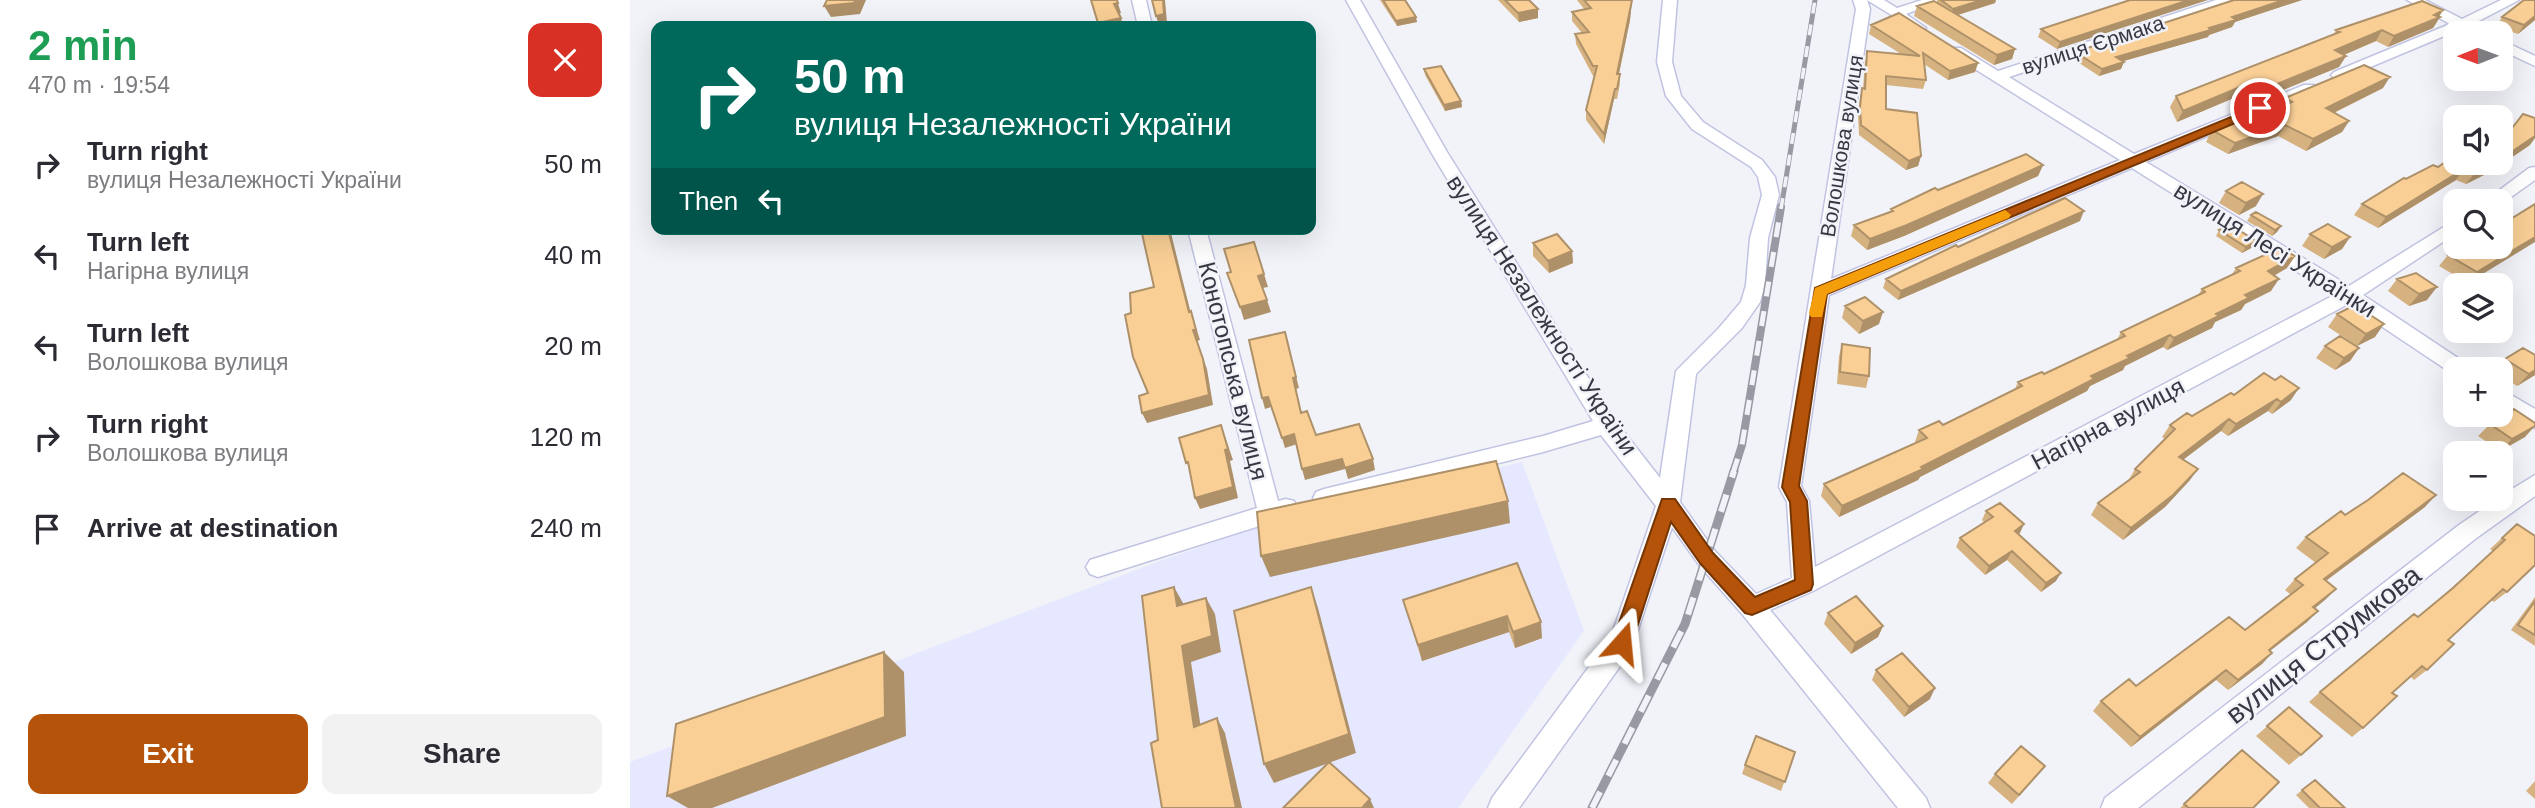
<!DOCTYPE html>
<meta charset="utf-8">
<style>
:root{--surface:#fff;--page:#f2f2f3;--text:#2b2b33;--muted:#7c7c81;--accent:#b45309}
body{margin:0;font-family:Helvetica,sans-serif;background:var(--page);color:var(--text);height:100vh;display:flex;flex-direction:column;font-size:26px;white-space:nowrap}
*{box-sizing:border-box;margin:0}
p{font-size:23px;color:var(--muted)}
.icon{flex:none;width:38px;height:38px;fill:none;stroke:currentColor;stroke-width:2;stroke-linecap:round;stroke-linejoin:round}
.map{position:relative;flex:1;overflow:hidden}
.sheet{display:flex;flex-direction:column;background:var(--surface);width:630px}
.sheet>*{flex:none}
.hud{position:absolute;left:21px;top:21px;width:665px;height:214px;border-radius:14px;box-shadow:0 7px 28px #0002;background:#00695c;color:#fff;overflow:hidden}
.needle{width:46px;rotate:269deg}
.buttons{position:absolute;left:1813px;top:21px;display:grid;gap:14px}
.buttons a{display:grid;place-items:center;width:70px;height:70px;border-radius:14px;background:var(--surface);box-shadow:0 7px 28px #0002;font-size:35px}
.pin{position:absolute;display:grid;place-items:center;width:60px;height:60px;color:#fff;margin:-30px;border:4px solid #fff;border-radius:50%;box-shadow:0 2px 7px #0007}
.me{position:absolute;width:77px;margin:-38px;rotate:18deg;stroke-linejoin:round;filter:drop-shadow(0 0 5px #0008)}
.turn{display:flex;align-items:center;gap:24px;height:147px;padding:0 28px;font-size:32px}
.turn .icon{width:91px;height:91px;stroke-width:2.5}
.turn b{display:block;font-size:49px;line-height:60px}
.then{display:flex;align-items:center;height:66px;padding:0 28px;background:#0003;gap:14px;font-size:26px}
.round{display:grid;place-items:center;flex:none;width:74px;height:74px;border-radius:14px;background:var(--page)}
.headline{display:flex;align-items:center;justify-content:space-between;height:119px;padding:0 28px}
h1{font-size:42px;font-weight:700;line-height:52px;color:#1e9e55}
.action{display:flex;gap:14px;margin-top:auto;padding:14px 28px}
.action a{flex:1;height:80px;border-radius:14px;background:var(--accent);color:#fff;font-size:28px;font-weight:700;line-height:80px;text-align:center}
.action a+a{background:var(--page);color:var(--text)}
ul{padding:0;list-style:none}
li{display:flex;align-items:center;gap:21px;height:91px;padding:0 28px}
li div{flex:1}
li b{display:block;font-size:26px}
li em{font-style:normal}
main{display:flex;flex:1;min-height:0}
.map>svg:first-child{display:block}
.built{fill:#e5e8ff}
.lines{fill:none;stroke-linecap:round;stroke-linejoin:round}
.minor-casing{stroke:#c0c3e1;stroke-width:3}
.minor{fill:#fff;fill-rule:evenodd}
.rail-far2-casing{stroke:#9899a2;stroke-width:5}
.rail-far1-casing{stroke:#9899a2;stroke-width:8}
.rail-casing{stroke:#9899a2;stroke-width:9}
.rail-far2{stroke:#f2f3f9;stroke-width:3.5;stroke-dasharray:11;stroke-linecap:butt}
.rail-far1{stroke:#f2f3f9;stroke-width:5;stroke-dasharray:15;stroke-linecap:butt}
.rail{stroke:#f2f3f9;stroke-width:6;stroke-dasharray:18;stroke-linecap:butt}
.wall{fill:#d6b281}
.shaded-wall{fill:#ae9169}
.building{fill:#f9cf96;stroke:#ae9169;stroke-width:2}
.route{fill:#b45309;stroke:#753606;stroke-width:2}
.slow{fill:#f59e0b}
.labels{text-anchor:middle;stroke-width:5;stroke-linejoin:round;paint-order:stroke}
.far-street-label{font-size:21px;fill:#373844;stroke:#f2f3f9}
.street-label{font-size:24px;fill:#373844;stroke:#f2f3f9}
.near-street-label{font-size:28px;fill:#373844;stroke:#f2f3f9}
</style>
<main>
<section class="sheet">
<div class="headline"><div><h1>2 min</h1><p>470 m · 19:54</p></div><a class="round" style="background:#d93025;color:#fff"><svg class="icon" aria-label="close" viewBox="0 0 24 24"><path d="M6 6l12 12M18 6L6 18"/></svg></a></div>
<ul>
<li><svg class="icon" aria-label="right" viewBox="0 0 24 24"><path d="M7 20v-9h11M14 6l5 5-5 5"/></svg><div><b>Turn right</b><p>вулиця Незалежності України</p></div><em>50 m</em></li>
<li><svg class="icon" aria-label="left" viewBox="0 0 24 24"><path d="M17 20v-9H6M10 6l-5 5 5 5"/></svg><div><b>Turn left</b><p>Нагірна вулиця</p></div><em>40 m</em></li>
<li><svg class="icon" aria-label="left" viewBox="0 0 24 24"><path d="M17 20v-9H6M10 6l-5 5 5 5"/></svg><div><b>Turn left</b><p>Волошкова вулиця</p></div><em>20 m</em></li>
<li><svg class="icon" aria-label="right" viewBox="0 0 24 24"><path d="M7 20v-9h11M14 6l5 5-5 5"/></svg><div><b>Turn right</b><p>Волошкова вулиця</p></div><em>120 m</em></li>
<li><svg class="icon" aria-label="arrive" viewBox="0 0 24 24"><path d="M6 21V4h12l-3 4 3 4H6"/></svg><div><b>Arrive at destination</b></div><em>240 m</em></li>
</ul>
<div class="action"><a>Exit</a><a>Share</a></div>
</section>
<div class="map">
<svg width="1905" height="808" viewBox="0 0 1905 808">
<rect width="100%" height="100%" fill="#f2f3f9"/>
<path class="built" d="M892 462 954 631 828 808H0V762L530 561 639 523Z"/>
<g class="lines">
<g class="minor-casing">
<path id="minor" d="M502 0H516L522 26H508Z
M716 0H730L817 152 984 419 1030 478 1046 371 1088 329 1111 302 1116 285 1120 238 1132 195 1128 177 1121 167 1062 129 1036 96 1027 62 1033 0H1047L1042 62 1051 96 1073 122 1132 160 1145 177 1149 195 1138 238 1135 285 1130 302 1112 328 1066 374 1050 502 1085 551 1126 594 1162 578 1157 502 1149 487 1226 9 1223 0H1237L1240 9 1201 279 1490 160 1321 54 1319 51 1321 48H1331L1368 71 1586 0H1607L1605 3 1379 77 1504 154 1674 85H1684L1687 88 1684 91 1516 162 1719 286 1825 220V234L1733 295 1837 364 1840 369H1825V375L1823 374 1718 304 1183 591 1140 610 1296 798 1300 808H1268L1113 615 1069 565 1042 527 1001 651 889 808H858L862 798 981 637 1026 506 971 435 913 452 694 507 686 504 683 498 686 492 694 489 913 436 963 421 801 152ZM1502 168 1704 295 1185 567 1179 501 1171 486 1199 295Z
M1237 0H1254L1267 8 1292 0H1313L1276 14 1296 28 1289 32Z
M1777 0H1795L1832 19 1871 0H1889L1843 24 1856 33H1838L1831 29 1714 78H1704L1701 75 1704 72 1820 24Z
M1871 40 1905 56V66L1871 50Z
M1905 167V180L1871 204V201H1855L1899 168Z
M558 229H576L648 501 656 499 664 501 667 508 664 515 468 577 460 574 456 567 460 560 627 508Z
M1871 389 1905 409V428L1871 407Z
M1905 475V496L1845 539 1508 808H1471L1475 798 1829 525 1867 499H1871V496Z"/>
</g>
<use href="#minor" class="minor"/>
<g class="rail-far2-casing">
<path id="rail-far2" d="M1151 209 1185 0"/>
</g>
<g class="rail-far1-casing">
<path id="rail-far1" d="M1103 473 1112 445 1151 207"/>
</g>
<g class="rail-casing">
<path id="rail" d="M962 808 1055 624 1104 471"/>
</g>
<use href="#rail-far2" class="rail-far2"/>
<use href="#rail-far1" class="rail-far1"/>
<use href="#rail" class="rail"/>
</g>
<path class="wall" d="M750 0H775L787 22 767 26Z
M868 0H899L908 18 889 22Z
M947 0H1002L1000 20 989 74 990 84 987 99H984L974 144 956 120V110L965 76H963L946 44 945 34 952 33 942 21V12L954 9Z
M1307 0H1366L1365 3 1328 15 1385 49 1382 59 1364 65 1284 16 1287 6 1307 2Z
M1500 0 1427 49 1408 37 1411 29Z
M1604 0H1672L1605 22 1602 27 1579 35 1578 37 1494 61 1491 69 1469 76 1443 59 1445 52Z
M1813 10 1809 17H1810L1803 28 1758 47 1746 41 1714 55 1716 56 1709 67 1631 99 1618 92 1547 122 1540 107 1546 96 1704 34 1706 30Z
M1872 17 1905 20 1888 34 1866 27Z
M1241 25 1348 63 1345 72 1318 80 1294 64 1296 80 1293 89 1256 85V109L1291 156 1288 166 1276 170 1229 135 1228 116 1230 97 1232 88 1233 89 1235 60 1237 51 1271 54 1239 34Z
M794 69 831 101 832 107 815 111 795 75Z
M1753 88 1704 113 1719 121 1712 132 1676 151 1648 136 1598 154 1576 142 1582 130 1624 119 1650 107 1655 98Z
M1900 145 1860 172 1836 184 1826 180 1748 228 1724 215 1732 204 1776 179 1808 167Z
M1413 165 1408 176 1274 236 1237 250 1221 236 1224 225 1260 212 1261 209 1308 190Z
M1596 191 1626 206 1609 215 1589 203Z
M1905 204 1838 283 1809 266 1818 255 1887 216Z
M1621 215 1651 226 1647 232 1642 236 1617 221Z
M1450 221 1268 300 1253 288 1256 279 1328 247Z
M1589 230 1623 247 1612 253 1586 236Z
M1680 234 1720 237 1712 249 1694 259 1672 246Z
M903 243 942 251 943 263 919 273 903 256Z
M1665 256 1657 268 1644 276 1641 291 1615 304 1611 310 1585 322 1582 328 1537 350 1533 347 1495 366 1493 370 1460 386 1457 391 1290 477 1288 480 1209 517 1191 496 1194 484 1286 443 1285 442 1289 430 1313 425 1385 389 1388 382 1414 374 1487 340 1491 332 1568 295 1572 289 1601 276 1606 268Z
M1767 279 1797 300 1779 306 1758 291Z
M1215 306 1249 324 1229 334 1212 318Z
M1707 314 1745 337 1727 346 1698 327Z
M1212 344 1239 376 1236 388 1207 384 1209 356Z
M1695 346 1729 348 1720 361 1705 370 1686 358Z
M1905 355V375L1887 386 1871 376V369H1866L1875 359Z
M1604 395 1661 400 1642 414 1638 411 1598 436 1591 431 1554 459 1560 480 1535 507 1493 540 1461 515 1468 503 1498 481 1505 469 1535 439 1532 437 1540 425 1562 416Z
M1860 424 1895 437 1870 451 1848 436Z
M1795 507 1696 581 1706 589 1685 608 1677 622 1640 651 1642 653 1632 664 1598 690 1586 680 1501 747 1463 711 1471 701 1506 686 1615 630 1661 595 1655 590 1665 579 1686 563 1666 548 1676 537 1715 515Z
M1356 511 1390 533 1388 534 1426 581 1411 592 1377 560 1355 575 1326 547 1330 538 1355 523 1352 520Z
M1887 524 1877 592 1864 602 1861 600 1818 640 1797 670 1784 680 1781 677 1762 693 1733 728 1722 737 1679 702 1690 692 1788 617 1817 592 1863 551 1860 549Z
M887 563 912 638 885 648 879 632 792 661 773 600Z
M1905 597V646L1881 630Z
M1198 613 1253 626 1248 637 1221 654 1194 624Z
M1246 670 1300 699 1274 717 1242 680Z
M1659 707 1671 755 1659 765 1626 736Z
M1612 750 1623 808H1550Z
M1165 752 1151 791 1112 774 1115 765Z
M1365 774 1407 776 1382 804 1358 783Z
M1685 780 1715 808H1679L1666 795Z
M1905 781V799L1896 791Z"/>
<path class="shaded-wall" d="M225 0H236L230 14 201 17 194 6Z
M487 0 491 13 488 14 484 4Z
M533 0H535L537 23 529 25 526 16Z
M1002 0 1000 20 987 83V74Z
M1352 0H1366L1365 3 1321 17 1323 9Z
M1559 0H1578L1427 49 1430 42Z
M1654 0H1672L1605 22 1602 27 1579 35 1578 37 1483 64 1486 57 1579 28 1602 17Z
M908 9V18L889 22 888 13Z
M1813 10 1808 18 1810 17 1803 28 1758 47 1764 36Z
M1905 16V20L1888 34 1894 25Z
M786 17 787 22 767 26 766 21Z
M491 18 493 26H469L468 23Z
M1752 30 1746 41 1699 61 1705 50Z
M1385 49 1382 59 1364 65 1367 55Z
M1716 56 1709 67 1631 99 1637 88Z
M1494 62 1491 69 1469 76 1472 69Z
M1348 63 1345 72 1318 80 1320 71Z
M1760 77 1753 88 1689 120 1696 108Z
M1624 81 1618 92 1547 122 1553 111Z
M985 89 984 99 974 144V134Z
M831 101 832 107 815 111 814 105Z
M1719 121 1712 132 1676 151 1683 139Z
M1655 125 1648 136 1598 154 1605 143Z
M1905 136V138L1900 145 1860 172 1836 184 1844 174 1865 163H1871V159Z
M1291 156 1288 166 1276 170 1279 161Z
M1413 165 1408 176 1274 236 1237 250 1240 239Z
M1834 169 1826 180 1748 228 1756 217Z
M1633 194 1626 206 1609 215 1616 203Z
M1454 211 1450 221 1268 300 1271 291Z
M1651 226 1647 232 1642 236 1645 230Z
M538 229H540L563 322 559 312Z
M1720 237 1712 249 1694 259 1702 247Z
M1905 237V242L1838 283 1847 272Z
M1626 241 1623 247 1612 253 1616 247Z
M942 251 943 263 919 273 918 261Z
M1665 256 1657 268 1630 283 1638 271Z
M634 274 638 287 632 288 628 276Z
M1649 279 1641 291 1615 304 1611 310 1585 322 1582 328 1537 350 1544 338 1615 295Z
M1807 287 1797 300 1779 306 1789 294Z
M637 300 641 312 614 320 610 307Z
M561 311 570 340 567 341 577 369 583 405 517 423 512 413Z
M1253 312 1249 324 1229 334 1233 321Z
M1754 324 1745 337 1727 346 1736 334Z
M655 332 669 388 666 389 674 424 663 378Z
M1540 335 1533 347 1495 366 1493 370 1460 386 1457 391 1290 477 1288 480 1209 517 1212 506 1291 467 1497 356Z
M1729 348 1720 361 1705 370 1714 358Z
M1905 370V375L1887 386 1899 374Z
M1669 388 1661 400 1642 414 1651 402Z
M638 397 641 407 635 409 632 398Z
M1647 399 1638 411 1598 436 1606 424Z
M1599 419 1591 431 1541 469 1549 457Z
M591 425 603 460 600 461 608 498 570 509 565 498Z
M1905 426 1895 437 1870 451 1882 439Z
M664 434 667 444 655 448 652 438Z
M712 459 715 469 675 480 672 469Z
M743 459 745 470 718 479 715 468Z
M1568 469 1560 480 1535 507 1493 540 1501 528Z
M1806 495 1795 507 1683 590 1694 579Z
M878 501 880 523 640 577 631 556Z
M1394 524 1390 533 1380 539 1385 531Z
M1382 551 1377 560 1355 575 1359 566Z
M1431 573 1426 581 1411 592 1416 583Z
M544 587 553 603 556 623 547 606Z
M681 587 688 608 726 753 644 783 634 764Z
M1706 589 1695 600 1673 618 1683 607Z
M576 598 585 614 591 652 561 662 573 742 564 727 552 646Z
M1688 611 1677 622 1628 660 1639 650Z
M877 616 879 632 792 661 788 645Z
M911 622 912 638 885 648 883 632Z
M1253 626 1248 637 1221 654 1225 643Z
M254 652 274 672 276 736 82 808H58L37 796Z
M1642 653 1632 664 1598 690 1608 680Z
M1596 670 1586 680 1501 747 1510 737Z
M1305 688 1300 699 1274 717 1279 707Z
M587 718 595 733 612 808H606Z
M740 799 744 808H732Z"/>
<path class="building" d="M197 0H225L224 3 194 6Z
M461 0H487L488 3 484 4 491 18 468 23Z
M522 0H533L534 14 526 16Z
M753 0H775L786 17 766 21Z
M875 0H899L908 9 888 13Z
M954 0H1002L987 74H990L987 89H985L974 134 956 110 967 66H963L945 34 959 32 942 12 961 8Z
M1311 0H1352L1323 9Z
M1500 0H1559L1430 42 1411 29Z
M1604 0H1654L1602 17 1606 20 1579 28 1581 30 1486 57 1494 62 1472 69 1445 52Z
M1894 0H1905V16L1894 25 1872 17Z
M1304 1 1385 49 1367 55 1287 6Z
M1792 1 1813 10 1804 15 1810 17 1764 36 1752 30 1705 50 1716 56 1637 88 1624 81 1553 111 1546 96 1710 32 1706 30Z
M1269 13 1348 63 1320 71 1293 53 1296 80 1256 76V109L1287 113 1291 156 1279 161 1231 125 1230 107 1232 88 1235 89 1237 51 1290 56 1241 25Z
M1734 65 1760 77 1696 108 1719 121 1683 139 1655 125 1605 143 1582 130 1620 117 1624 119 1662 102 1655 98Z
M811 66 831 101 814 105 794 69Z
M1893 114 1905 118V136L1871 159V128L1879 132Z
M1396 154 1413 165 1277 225 1240 239 1224 225 1263 211 1261 209 1305 188 1308 190Z
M1825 155V163H1865L1844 174 1834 169 1756 217 1732 204 1774 178 1776 179 1803 165 1808 167Z
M1612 182 1633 194 1616 203 1596 191Z
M1435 198 1454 211 1271 291 1256 279 1326 245 1328 247Z
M1905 204V237L1847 272 1818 255 1833 247H1871V225Z
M1626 212 1651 226 1645 230 1621 215Z
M1698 224 1720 237 1702 247 1680 234Z
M1601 225 1626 241 1616 247 1589 230Z
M511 229H538L559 312 561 311 566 330H563L573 359 579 395 512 413 509 396 518 393 503 357 495 315 501 313 500 293 524 287Z
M927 234 942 251 918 261 903 243Z
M624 242 634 274 628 276 637 300 610 307 597 273 601 272 594 249Z
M1650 248 1665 256 1638 271 1649 279 1615 295 1619 298 1586 314 1589 316 1544 338 1540 335 1497 356 1500 358 1461 376 1464 379 1291 467 1293 469 1212 506 1194 484 1297 438 1289 430 1309 421 1313 425 1392 386 1388 382 1412 372 1414 374 1495 336 1491 332 1575 292 1572 289 1610 271 1606 268Z
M1786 273 1807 287 1789 294 1767 279Z
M1235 297 1253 312 1233 321 1215 306Z
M1725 305 1754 324 1736 334 1707 314Z
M655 332 666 377 663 378 671 413 677 411 686 435 729 424 743 459 715 468 712 459 672 469 664 434 652 438 638 397 632 398 619 340Z
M1710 336 1729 348 1714 358 1695 346Z
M1212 344 1240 348 1239 376 1210 372Z
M1893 348 1905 355V370L1899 374 1875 359Z
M1634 373 1645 380 1651 376 1669 388 1651 402 1647 399 1606 424 1599 419 1549 457 1568 469 1543 495 1501 528 1468 503 1510 472 1505 469 1545 429 1540 425 1557 413 1562 416 1601 393 1604 395Z
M1884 409 1905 423V426L1882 439 1860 424Z
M591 425 598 449 595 450 603 487 565 498 558 462 556 463 549 438Z
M866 461 878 501 631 556 627 512Z
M1773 473 1806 495 1694 579 1706 589 1683 607 1688 611 1639 650 1642 653 1608 680 1596 670 1510 737 1471 701 1499 679 1506 686 1599 617 1615 630 1673 585 1665 579 1698 553 1676 537 1711 511 1715 515 1738 500Z
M1370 503 1394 524 1385 531 1431 573 1416 583 1382 551 1359 566 1330 538 1363 517 1356 511Z
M1887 524 1905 536V565L1877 592 1873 589 1818 640 1824 644 1797 670 1792 666 1762 693 1767 696 1733 728 1690 692 1784 614 1788 617 1823 588 1875 540 1872 538Z
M887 563 911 622 883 632 877 616 788 645 773 600Z
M544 587 547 606 576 598 582 636 552 646 564 727 587 718 606 808H532L521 743 528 740 512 596Z
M681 587 719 734 634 764 604 611Z
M1226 596 1253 626 1225 643 1198 613Z
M1905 601V635L1888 625Z
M254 652 255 717 37 796 46 724Z
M1272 653 1305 688 1279 707 1246 670Z
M1659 707 1692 736 1671 755 1637 726Z
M1126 736 1165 752 1155 782 1115 765Z
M1391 746 1415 766 1389 795 1365 774Z
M1612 750 1649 782 1623 808H1559L1554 804Z
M699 762 740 799 732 808H653Z
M1685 780 1715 808H1690L1672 790Z"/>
<path class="route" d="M1630 105 1636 108 1634 111 1197 294 1169 486 1177 501 1183 584 1181 590 1122 615 1115 613 1070 563 1041 522 1002 643 999 649 992 652 985 649 982 643 1032 499H1045L1083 553 1125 597 1165 580 1160 502 1152 487 1185 288Z"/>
<path class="slow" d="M1375 210 1381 215 1379 218 1197 294 1192 317H1181L1179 313 1185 288Z"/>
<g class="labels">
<g class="far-street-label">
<text transform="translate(1463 45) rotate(-18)" y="7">вулиця Єрмака</text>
<text transform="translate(1212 146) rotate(-81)" y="7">Волошкова вулиця</text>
</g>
<g class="street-label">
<text transform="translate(1645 250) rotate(32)" y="8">вулиця Лесі Українки</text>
<text transform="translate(912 315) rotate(57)" y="8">вулиця Незалежності України</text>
<text transform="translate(603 371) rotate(76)" y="8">Конотопська вулиця</text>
<text transform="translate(1478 424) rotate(-28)" y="8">Нагірна вулиця</text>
</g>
<g class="near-street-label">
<text transform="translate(1693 644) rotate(-38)" y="10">вулиця Струмкова</text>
</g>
</g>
</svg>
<div class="buttons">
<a><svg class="needle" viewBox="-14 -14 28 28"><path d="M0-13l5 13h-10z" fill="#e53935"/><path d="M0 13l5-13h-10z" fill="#7c7c81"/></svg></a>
<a><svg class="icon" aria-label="sound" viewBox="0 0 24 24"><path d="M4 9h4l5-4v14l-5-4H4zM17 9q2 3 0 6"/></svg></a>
<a><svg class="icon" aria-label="search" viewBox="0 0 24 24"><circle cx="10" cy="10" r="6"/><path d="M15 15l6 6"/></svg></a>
<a><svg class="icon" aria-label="layers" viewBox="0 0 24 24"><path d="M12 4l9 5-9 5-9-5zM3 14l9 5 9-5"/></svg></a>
<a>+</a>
<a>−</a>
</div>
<div class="pin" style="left:1630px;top:108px;background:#d93025"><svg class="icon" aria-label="arrive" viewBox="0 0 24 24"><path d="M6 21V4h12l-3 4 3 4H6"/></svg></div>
<svg class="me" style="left:992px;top:643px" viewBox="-20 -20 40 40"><path d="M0-17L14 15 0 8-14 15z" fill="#b45309" stroke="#fff" stroke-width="4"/></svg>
<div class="hud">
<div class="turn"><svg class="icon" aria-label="right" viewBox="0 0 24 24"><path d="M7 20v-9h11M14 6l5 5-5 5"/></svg><div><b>50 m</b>вулиця Незалежності України</div></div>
<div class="then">Then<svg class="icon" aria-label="left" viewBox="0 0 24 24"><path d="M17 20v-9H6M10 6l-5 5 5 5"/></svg></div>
</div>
</div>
</main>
